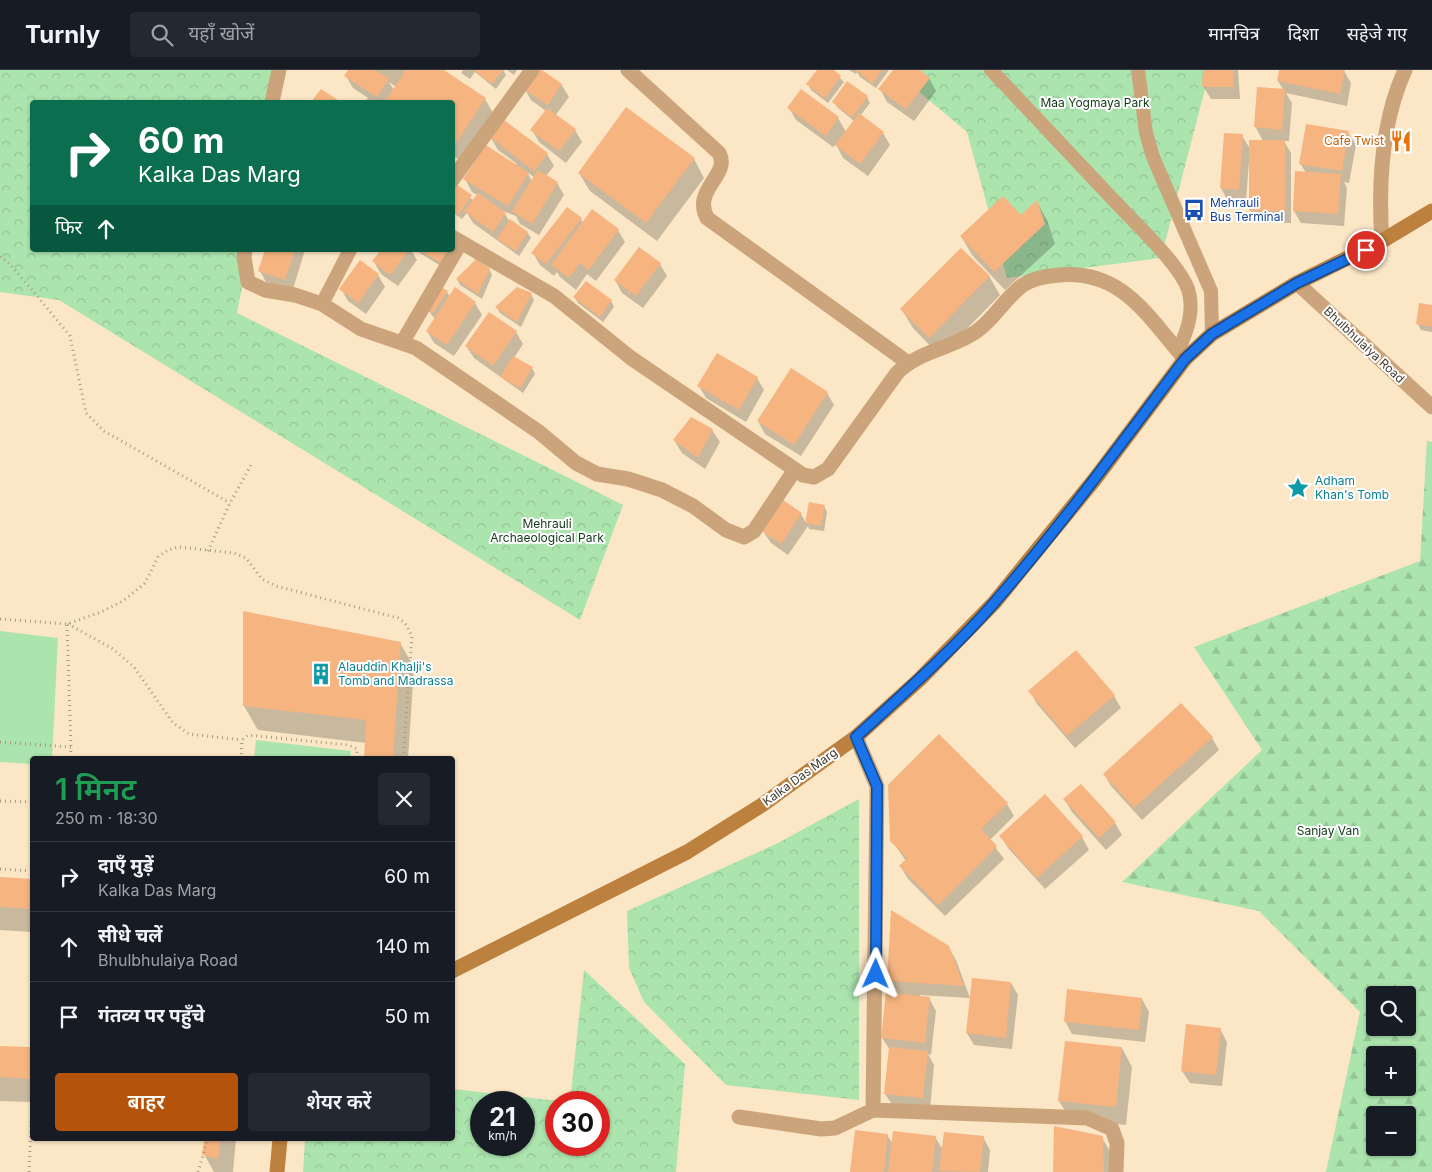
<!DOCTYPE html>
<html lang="hi">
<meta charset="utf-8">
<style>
:root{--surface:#171b24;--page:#242831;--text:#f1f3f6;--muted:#9ea1a6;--line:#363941;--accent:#b45309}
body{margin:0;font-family:Inter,"Noto Sans Devanagari",sans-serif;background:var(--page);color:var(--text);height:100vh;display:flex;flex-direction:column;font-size:19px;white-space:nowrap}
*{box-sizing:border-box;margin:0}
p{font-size:16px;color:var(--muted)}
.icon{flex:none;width:28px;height:28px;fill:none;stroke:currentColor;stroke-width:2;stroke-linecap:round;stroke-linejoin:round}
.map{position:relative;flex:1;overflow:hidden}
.panel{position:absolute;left:30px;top:686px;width:425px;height:385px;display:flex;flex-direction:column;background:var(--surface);border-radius:5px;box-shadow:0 1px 4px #0004}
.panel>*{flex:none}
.top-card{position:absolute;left:30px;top:30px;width:425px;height:152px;border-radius:5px;box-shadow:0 1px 4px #0004;background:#0b6e4f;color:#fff;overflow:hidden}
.buttons{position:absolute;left:1366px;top:916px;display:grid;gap:10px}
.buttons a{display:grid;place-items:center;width:50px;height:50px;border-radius:5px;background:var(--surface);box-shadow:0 1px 4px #0004;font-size:25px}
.speed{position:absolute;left:470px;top:1021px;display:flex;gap:10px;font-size:25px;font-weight:700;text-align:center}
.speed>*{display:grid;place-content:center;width:65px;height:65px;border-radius:50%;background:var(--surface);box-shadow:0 1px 4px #0004;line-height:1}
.speed small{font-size:12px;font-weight:400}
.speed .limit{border:8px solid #d22;background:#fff;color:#111}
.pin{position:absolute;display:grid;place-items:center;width:42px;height:42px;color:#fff;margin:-21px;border:2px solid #fff;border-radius:50%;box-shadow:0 1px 5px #0007}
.me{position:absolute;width:55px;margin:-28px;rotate:1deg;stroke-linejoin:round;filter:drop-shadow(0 0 4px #0008)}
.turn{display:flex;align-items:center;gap:18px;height:105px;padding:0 25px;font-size:22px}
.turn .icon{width:65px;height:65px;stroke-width:2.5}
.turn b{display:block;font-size:35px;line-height:42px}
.then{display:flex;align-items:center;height:48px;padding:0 25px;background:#0003;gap:10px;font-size:19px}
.round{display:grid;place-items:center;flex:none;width:52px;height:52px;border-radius:5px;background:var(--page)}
.overview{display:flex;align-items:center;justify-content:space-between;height:85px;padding:0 25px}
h1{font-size:30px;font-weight:600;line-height:38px;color:#1e9e55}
.primary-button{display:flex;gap:10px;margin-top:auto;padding:10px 25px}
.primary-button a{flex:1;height:58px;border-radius:5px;background:var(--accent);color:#fff;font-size:20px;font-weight:600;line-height:58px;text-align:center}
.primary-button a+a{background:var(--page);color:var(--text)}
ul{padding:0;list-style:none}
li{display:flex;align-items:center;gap:15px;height:70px;padding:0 25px;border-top:1px solid var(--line)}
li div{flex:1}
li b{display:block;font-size:19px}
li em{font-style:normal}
header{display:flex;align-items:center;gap:30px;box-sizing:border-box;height:70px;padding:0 25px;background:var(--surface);border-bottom:1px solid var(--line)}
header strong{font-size:24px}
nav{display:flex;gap:28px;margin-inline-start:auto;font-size:18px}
.search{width:350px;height:45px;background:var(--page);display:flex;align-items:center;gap:12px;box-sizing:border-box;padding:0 18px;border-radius:5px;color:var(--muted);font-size:19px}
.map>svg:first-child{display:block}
.green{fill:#ace4ae}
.forest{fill:url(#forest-firs);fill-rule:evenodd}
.park{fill:url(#park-crowns);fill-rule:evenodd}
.shadow{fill:#0003;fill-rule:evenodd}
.building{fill:#f6b480}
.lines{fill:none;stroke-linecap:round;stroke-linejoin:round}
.path{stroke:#a99a83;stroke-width:3;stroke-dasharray:1 4;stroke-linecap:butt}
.lane{stroke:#cca47b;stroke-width:14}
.street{stroke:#cca47b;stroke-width:15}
.secondary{stroke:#bc813e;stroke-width:15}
.route-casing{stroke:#114b97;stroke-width:12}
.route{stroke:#1a73e8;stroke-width:9}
.labels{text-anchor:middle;stroke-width:4;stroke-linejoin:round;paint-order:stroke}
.park-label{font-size:12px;fill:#0e3914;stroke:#fff}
.food-label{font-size:12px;fill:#c56008;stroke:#fff;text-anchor:end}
.transit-label{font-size:12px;fill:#164399;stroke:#fff;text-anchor:start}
.street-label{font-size:12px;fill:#423a2d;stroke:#fff}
.culture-label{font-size:12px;fill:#0d838f;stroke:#fff;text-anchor:start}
</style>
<header>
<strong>Turnly</strong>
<div class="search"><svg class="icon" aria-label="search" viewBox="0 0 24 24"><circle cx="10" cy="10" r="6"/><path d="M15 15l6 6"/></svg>यहाँ खोजें</div>
<nav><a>मानचित्र</a><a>दिशा</a><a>सहेजे गए</a></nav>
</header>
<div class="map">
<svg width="1432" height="1102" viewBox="0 0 1432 1102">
<defs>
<pattern id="forest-firs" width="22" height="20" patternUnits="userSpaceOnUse" patternTransform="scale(1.25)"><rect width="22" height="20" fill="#ace4ae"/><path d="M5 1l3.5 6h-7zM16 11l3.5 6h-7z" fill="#95c496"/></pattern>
<pattern id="park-crowns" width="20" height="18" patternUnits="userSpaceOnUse" patternTransform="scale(1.25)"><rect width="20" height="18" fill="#ace4ae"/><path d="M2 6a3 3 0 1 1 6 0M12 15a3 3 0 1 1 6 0" fill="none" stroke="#95c496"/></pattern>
</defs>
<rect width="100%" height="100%" fill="#fbe6c6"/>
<path class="green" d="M0 561 58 568 52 689H32V694L0 692Z
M256 670 351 681 350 689H254Z"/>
<path class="forest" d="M1427 371 1432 372V1102H1326L1360 942 1259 841 1122 812 1262 680 1194 577 1420 491ZM1375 925H1408V958H1375ZM1375 985H1408V1018H1375ZM1375 1045H1408V1078H1375Z"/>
<path class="park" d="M0 0H273L274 32H32V180H249L237 243 623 435 580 550 59 230 0 222Z
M893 0H1210L1161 188 1007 208 967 62Z
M859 729V1030L726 1015 644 932 629 898 627 841 776 774Z
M584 900 685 994 676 1102H303L305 1069H452L453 1019 568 1032H556V1075H599V1032H570ZM524 1032V1075H481V1032Z"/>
<path class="shadow" d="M350 0H442L485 29 496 48 465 93 452 85V32H365L368 28 353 18 346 6ZM389 12 396 17 394 20Z
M463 0H503L506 5 496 19 475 2 470 9 461 3Z
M507 0H517L514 5Z
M540 0 561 14 569 27 555 46 575 60 582 72 566 93 539 72 532 60 546 41 531 30 524 18Z
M818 0H832L844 12 828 33 811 20 808 14Z
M849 0H889L876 18 860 7 857 2 856 4Z
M894 0H918L929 8 936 21 914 51 887 32 880 19Z
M1204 0H1238L1240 29H1211L1203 16Z
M1281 0H1341L1344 1 1351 13 1347 36 1286 23 1292 33 1289 71H1284L1291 83V153H1258L1251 141V92L1249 91 1246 132 1228 131 1221 118 1225 64 1242 66 1251 80 1263 71 1255 56 1284 21 1278 11Z
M321 21 339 32H313Z
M801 21 838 48 846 62 854 51 837 37 834 32 867 27 870 33 860 46 883 63 890 75 868 106 843 88 836 74 833 77 796 50 789 38Z
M1348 62 1356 75 1349 113 1344 112 1347 118 1344 156 1301 153 1294 141 1306 103 1300 93Z
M491 68 547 84 554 96 546 106 557 113 564 125 539 165 520 154 516 146 503 141 510 152 527 162 531 168 519 186 473 153 467 143 462 149 452 142V121L456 116 473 130 477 125 472 122 465 109 517 94 498 80ZM527 102 535 108 532 111Z
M694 89 704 108 657 171 590 121 579 103Z
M1037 132 1047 150 1055 174 1005 220 972 185 961 166 1021 147Z
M581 149 583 153 618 160 625 172 596 211 587 204 576 220 560 207 557 202 554 206 540 195 533 183Z
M266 180H305L292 222 267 214 260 201Z
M382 180H411L417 190 398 216 381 204 374 192Z
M415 180H443L449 187 444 198Z
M361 192 378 205 385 217 366 244 348 231 341 219Z
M660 194 667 206 643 238 622 223 615 210Z
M489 199 492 205 482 229 460 215 457 209Z
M989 206 1000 225 940 286 913 258 902 240Z
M447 222 450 227 475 233 482 245 454 286 434 273 427 261 435 249 428 240Z
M531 224 534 230 521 257 500 243 497 238Z
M575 228 611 231 614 237 603 252 578 233Z
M1432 236V262L1421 260 1418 254Z
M516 262 523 274 514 288 532 298 535 304 523 323 474 288 466 276Z
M757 308 764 320 746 352 706 328 699 316Z
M827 323 834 335 801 386 765 364 758 351Z
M712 360 720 372 705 399 682 383 674 370Z
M810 433 824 436 827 442 824 461 809 459 808 456 788 485 771 473 763 461 801 444 806 453Z
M400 573 414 597 408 689H365L366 673 258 660 244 636Z
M1030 621 1114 626 1121 638 1075 678 1037 634Z
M1181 634 1212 668 1219 680 1142 750 1111 716 1104 704Z
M1081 715 1115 753 1122 765 1106 780 1072 742 1065 730Z
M1045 726 1082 767 1089 780 1045 819 1008 778 1001 766Z
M1007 734 1014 746 990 770 1004 789 945 846 908 809 901 797 906 791 892 771Z
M0 809 32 810V862L0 860Z
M892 843 948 877 956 890 970 928 920 925V927L929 928 936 941 931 985 928 984 934 995 930 1040 893 1036 885 1024 890 980 882 968 896 925 888 911Z
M1011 913 1018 925 1012 979 974 975 967 963Z
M1142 929 1149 942 1145 972 1072 964 1065 951Z
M1220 959 1227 972 1222 1016 1190 1013 1182 1001Z
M0 977 32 979V1032L0 1031Z
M1122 978 1132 997 1126 1055 1070 1049 1059 1031Z
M887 1065 893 1074 935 1067 943 1080 983 1067 990 1080 988 1102H852Z
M1102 1068 1113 1086 1114 1102H1054Z
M205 1069H236L233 1102H214L204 1084Z"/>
<path class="building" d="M348 0H375L389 9 377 27 344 6Z
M406 0H444L486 28 454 76 452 74V32H390L386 30Z
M473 0H503L492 14Z
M535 0H542L562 14 548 35 522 18Z
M817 0H834L841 6 825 28 806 14Z
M856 0H882L872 14Z
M893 0H920L930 8 906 39 878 19Z
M1203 0H1234L1233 17H1202Z
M1279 0H1345L1340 24 1277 11Z
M847 11 868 26 852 47 832 32Z
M1257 17 1285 19 1282 60 1254 57Z
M321 19 341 32H311Z
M801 19 839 47 826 66 787 38Z
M626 37 695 88 646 153 578 103Z
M547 38 576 59 559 81 530 60Z
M859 43 884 62 860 94 835 75Z
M504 50 548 83 534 101 490 67Z
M1306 54 1349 61 1342 101 1299 94Z
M1224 63 1243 64 1239 120 1220 118Z
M1249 70H1285V141H1249Z
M486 75 529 103 508 136 463 109Z
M538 100 558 112 532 154 512 141Z
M1295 101 1341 104 1338 144 1293 141Z
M456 114 472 125 458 145 452 140V119Z
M478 123 506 143 493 162 464 141Z
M1003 126 1021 145 1037 130 1045 154 994 202 960 166Z
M567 137 582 148 546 194 531 183Z
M592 139 619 159 589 200 580 193 569 208 551 195Z
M510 149 528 162 516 181 497 169Z
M639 177 661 193 636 226 614 210Z
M961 178 990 206 929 268 900 239Z
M265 180H295L285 210 258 201Z
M381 180H409L390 205 372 191Z
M419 180H447L441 193Z
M476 189 490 198 478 224 456 209Z
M360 190 379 204 358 233 339 219Z
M586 211 612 230 600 247 573 227Z
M441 217 448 221 432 244 427 240Z
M455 217 476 232 447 275 426 261Z
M517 217 532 223 517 252 495 237Z
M1419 233 1432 235V257L1416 254Z
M489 242 517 261 493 296 465 276Z
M717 283 758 307 739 340 697 316Z
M513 286 533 297 520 318 500 307Z
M791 298 828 322 794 375 757 351Z
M691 347 713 359 698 388 673 370Z
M783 430 802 443 781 474 762 461Z
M809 432 825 435 821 456 805 453Z
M243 541 401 572 393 689H364L366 650 243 636Z
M1076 580 1115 625 1067 666 1028 621Z
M1181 633 1213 667 1134 738 1103 704Z
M939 664 1008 733 981 759 997 776 938 835 899 796 907 788 890 771 888 715Z
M1081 714 1116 752 1099 768 1063 729Z
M1045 724 1083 766 1037 808 999 766Z
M0 807 32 809V839L0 837Z
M891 840 949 876 964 916 887 911Z
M972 908 1011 912 1006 968 966 963Z
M1067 919 1142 928 1139 960 1064 952Z
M886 922 930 927 925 973 881 968Z
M1186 954 1221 958 1216 1005 1181 1001Z
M1065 971 1122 977 1116 1037 1058 1031Z
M0 976 32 977V1009L0 1007Z
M889 977 928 981 923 1028 884 1024Z
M1054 1056 1103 1066 1104 1102H1053Z
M855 1060 888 1064 884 1102H850Z
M893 1061 936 1066 932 1102H888Z
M944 1062 984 1066 980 1102 939 1101Z
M204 1069H220L218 1089 202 1085Z"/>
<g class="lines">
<path class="path" d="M0 187 8 192 33 221 70 266 86 343 104 361 230 433
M208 481 230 433 251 395
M0 549 67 554 101 542 123 531 145 513 158 487 168 480 179 477 234 483 246 488 262 509 276 516 398 548 405 553 412 566 403 689
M68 554 113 579 134 597 173 653 189 664 242 670
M67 555 71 677
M0 672 71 677 70 689
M241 689 242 670 248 665 348 675 357 679V689
M0 731 32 732
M0 799 32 801
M29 1102 32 1031
M198 1102 208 1069"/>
<path class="lane" d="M991 0C1036 47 1080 95 1125 142 1143 161 1179 195 1188 219 1195 240 1187 262 1178 281
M1138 0 1146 63 1153 87 1211 221 1212 264
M322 234 350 180"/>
<path class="street" d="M628 0 719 83C731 105 692 119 707 148L907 292
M272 32 279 0
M452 110 532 0
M452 167 554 226 631 288 803 405 814 407 828 399 897 303C920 280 952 279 977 261 995 248 1005 228 1023 215 1033 208 1047 206 1059 205 1122 199 1148 247 1185 289
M1382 171C1378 114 1381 53 1405 0
M245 180 244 187 248 212 265 220 295 225 322 234 361 259 416 278 539 362 576 393 597 404 628 409 662 420 693 436 726 460 744 467 754 461 794 401
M1297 213 1432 337
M402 273 461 172
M856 667 877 716 873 1040 1087 1048 1112 1059 1117 1073 1116 1102
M739 1047 821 1059 835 1058 873 1040"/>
<path class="secondary" d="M452 901 687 782 762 735 856 667 920 609 994 533 1095 409 1185 289 1212 264 1297 213 1382 171 1432 141
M277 1102 280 1069"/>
</g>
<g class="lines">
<g class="route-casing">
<path id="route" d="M876 904 877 716 856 667C903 624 952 581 994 533 1062 455 1123 371 1185 289L1212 264 1297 213 1366 180"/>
</g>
<use href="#route" class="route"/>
</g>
<defs>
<g id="restaurant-bare" transform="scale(1.725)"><path d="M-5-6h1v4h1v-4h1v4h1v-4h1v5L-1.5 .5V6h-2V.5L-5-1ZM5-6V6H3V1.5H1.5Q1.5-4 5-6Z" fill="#e8710a" stroke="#fff" stroke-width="2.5" paint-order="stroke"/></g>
<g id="bus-bare" transform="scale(1.725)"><path d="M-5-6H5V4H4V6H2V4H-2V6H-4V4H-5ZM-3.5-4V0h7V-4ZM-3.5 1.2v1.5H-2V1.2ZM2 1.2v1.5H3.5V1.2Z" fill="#1a4fb4" stroke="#fff" stroke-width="2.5" paint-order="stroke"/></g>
<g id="sight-bare" transform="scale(1.725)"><path d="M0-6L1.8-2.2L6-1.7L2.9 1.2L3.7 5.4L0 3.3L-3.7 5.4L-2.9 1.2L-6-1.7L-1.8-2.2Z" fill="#0f9aa8" stroke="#fff" stroke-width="2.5" paint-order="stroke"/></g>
<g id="building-bare" transform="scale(1.725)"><path d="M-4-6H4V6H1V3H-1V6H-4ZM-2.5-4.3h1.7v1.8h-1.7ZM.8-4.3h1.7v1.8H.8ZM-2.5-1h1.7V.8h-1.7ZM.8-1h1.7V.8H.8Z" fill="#0f9aa8" stroke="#fff" stroke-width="2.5" paint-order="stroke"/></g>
</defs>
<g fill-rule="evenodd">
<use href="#restaurant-bare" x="1401" y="71"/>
<use href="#bus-bare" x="1194" y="140"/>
<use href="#sight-bare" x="1298" y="418"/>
<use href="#building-bare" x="321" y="604"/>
</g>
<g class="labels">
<g class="park-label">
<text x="1095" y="37">Maa Yogmaya Park</text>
<text x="547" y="458">Mehrauli<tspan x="547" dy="14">Archaeological Park</tspan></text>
<text x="1328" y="765">Sanjay Van</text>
</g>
<g class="food-label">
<text x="1384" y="75">Cafe Twist</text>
</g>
<g class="transit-label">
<text x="1210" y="137">Mehrauli<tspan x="1210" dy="14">Bus Terminal</tspan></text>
</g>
<g class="street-label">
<text transform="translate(1364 275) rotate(43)" y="4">Bhulbhulaiya Road</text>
<text transform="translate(800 707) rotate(-36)" y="4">Kalka Das Marg</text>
</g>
<g class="culture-label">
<text x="1315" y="415">Adham<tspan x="1315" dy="14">Khan's Tomb</tspan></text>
<text x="338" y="601">Alauddin Khalji's<tspan x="338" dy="14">Tomb and Madrassa</tspan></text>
</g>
</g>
</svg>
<div class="buttons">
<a><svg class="icon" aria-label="search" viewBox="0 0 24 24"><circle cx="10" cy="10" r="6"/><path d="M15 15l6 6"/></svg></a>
<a>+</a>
<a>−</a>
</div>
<div class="speed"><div>21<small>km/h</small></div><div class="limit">30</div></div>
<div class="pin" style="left:1366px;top:180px;background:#d93025"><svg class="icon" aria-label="arrive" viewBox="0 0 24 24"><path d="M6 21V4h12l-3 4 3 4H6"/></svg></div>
<svg class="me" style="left:876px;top:904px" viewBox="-20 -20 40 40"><path d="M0-17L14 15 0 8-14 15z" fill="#1a73e8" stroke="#fff" stroke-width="4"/></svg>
<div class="top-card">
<div class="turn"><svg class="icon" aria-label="right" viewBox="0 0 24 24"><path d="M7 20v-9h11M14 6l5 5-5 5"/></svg><div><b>60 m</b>Kalka Das Marg</div></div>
<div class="then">फिर<svg class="icon" aria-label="ahead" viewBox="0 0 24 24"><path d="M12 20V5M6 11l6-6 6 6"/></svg></div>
</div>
<section class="panel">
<div class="overview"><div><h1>1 मिनट</h1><p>250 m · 18:30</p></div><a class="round"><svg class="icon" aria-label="close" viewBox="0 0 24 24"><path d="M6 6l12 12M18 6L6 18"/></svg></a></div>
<ul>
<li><svg class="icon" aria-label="right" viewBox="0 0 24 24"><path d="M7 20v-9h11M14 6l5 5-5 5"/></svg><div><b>दाएँ मुड़ें</b><p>Kalka Das Marg</p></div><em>60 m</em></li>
<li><svg class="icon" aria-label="ahead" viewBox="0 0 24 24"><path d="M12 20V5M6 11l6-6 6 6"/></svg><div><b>सीधे चलें</b><p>Bhulbhulaiya Road</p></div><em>140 m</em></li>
<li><svg class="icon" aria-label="arrive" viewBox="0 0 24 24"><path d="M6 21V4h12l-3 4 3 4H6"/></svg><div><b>गंतव्य पर पहुँचे</b></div><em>50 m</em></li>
</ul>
<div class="primary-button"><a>बाहर</a><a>शेयर करें</a></div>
</section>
</div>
